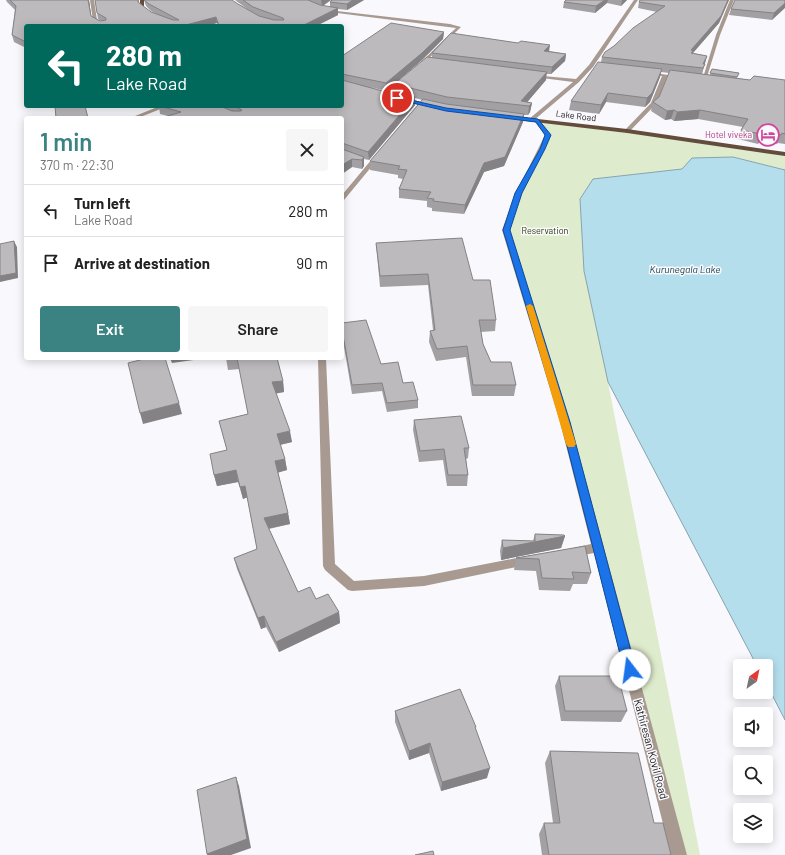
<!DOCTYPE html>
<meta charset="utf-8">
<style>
:root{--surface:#fff;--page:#f6f6f6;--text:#222;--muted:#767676;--line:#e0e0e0;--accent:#3b8382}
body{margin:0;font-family:Barlow,sans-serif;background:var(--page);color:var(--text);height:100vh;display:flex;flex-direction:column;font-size:15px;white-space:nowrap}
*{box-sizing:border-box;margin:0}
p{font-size:13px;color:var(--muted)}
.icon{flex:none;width:22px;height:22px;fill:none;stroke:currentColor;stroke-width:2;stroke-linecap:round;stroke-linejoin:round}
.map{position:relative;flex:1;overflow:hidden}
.drawer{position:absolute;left:24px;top:116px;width:320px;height:244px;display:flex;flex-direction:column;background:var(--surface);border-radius:4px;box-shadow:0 2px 10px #0003}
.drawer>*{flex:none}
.guide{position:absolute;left:24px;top:24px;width:320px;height:84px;border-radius:4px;box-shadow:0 2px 10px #0003;background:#00695c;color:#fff;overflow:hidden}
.needle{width:26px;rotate:33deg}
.fabs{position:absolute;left:733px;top:659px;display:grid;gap:8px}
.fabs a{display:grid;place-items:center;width:40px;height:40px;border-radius:4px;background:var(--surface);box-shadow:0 2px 10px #0003;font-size:20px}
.pin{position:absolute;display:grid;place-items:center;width:34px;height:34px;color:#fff;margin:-17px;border:2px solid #fff;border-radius:50%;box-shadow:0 1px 4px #0007}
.me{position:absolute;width:44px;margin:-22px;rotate:345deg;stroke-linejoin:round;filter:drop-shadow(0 0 3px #0008)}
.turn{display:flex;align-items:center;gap:14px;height:84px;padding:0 16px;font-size:18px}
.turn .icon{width:52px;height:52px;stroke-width:2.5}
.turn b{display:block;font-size:28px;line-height:34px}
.round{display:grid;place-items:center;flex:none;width:42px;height:42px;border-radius:4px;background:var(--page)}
.head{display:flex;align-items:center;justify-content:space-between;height:68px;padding:0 16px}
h1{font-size:24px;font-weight:600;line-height:30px;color:var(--accent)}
.action{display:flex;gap:8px;margin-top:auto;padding:8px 16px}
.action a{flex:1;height:46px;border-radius:4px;background:var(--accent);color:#fff;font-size:16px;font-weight:600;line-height:46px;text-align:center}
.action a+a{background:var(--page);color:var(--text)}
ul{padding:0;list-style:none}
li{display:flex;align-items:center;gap:12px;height:52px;padding:0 16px;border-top:1px solid var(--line)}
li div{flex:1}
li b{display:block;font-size:15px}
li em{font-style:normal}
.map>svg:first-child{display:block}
.green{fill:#deebcc}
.water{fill:#b5deed;stroke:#87a3ae}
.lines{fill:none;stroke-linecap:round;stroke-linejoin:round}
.street{fill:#a89a90;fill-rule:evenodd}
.primary{fill:#634c3c;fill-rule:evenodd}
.wall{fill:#a3a0a3}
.shaded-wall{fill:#848284}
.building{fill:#bdbabd;stroke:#848284}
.route{fill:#1a73e8;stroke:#114b97}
.slow{fill:#f59e0b}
.labels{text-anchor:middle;stroke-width:3;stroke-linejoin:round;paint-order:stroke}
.far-street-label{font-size:9px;fill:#1b1a1c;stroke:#f9f9fd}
.far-hotel-label{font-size:9px;fill:#b23c85;stroke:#f9f9fd;text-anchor:end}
.far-park-label{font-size:9px;fill:#2a3903;stroke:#f9f9fd}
.far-water-label{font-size:10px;font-style:italic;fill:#143944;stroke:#f9f9fd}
.street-label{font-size:11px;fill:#1b1a1c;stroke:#f9f9fd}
</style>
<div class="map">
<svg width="785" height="855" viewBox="0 0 785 855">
<rect width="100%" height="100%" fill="#f9f9fd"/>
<path class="green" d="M537 121 785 154V170L733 157 682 169 593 179 584 271 608 382 700 855H679L565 422 506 230 519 193 548 135Z"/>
<path class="water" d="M733 157 785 170V720L766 683V666H757L608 382 584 271 580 199 593 179 682 169 692 158Z"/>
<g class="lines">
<path class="street" d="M90 0H94L97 20 107 26H102L93 21Z
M297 0C308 0 325 8 337 11L450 24 461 27 419 68 417 66 456 28 337 13 321 10Z
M634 0H638L593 67 579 82 533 121H529V119L573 82 534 77 532 75 576 79 589 65Z
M730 0H734L720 35 706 80 702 81 716 35Z
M647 72 683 77 681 78 667 77 656 104 629 132H625V130L651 103 662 76 645 74Z
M160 106H168L138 118H130Z
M535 120H539L551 135 522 193 510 230 570 422 687 855H671L594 553 573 557 569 555 567 552 569 549 591 544 560 422 502 230 516 193 545 135 534 121Z
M377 153 382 154 344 200 342 201V195Z
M318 358H326L335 564 354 581 424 576 527 556 531 558 533 561 531 564 424 586 352 591 348 590 325 570 323 566Z"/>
<path class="primary" d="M140 0H144V7L150 12 179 26C166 26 149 16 140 7Z
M401 97 434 105 435 106 432 108 399 100 398 99Z
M511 116 627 129 785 152V156L627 133 509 119 508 118Z"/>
</g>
<path class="wall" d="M6 0H89L91 16 100 21H101L98 19 95 0H139V3L151 12 158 15 151 11 146 6 144 0 238 4 250 11 235 0H331L323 6 330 7V2L332 0H364L347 10 338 9V15L316 26H218L217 23 26 26V48L14 42 12 35 15 10 7 2Z
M566 0H627L621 6 607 3 595 13 563 8 564 2Z
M640 0H729L719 23 693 53 707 56 702 74 710 75 712 69 739 73 737 78 750 80H785V144L778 143 777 144 760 141 758 144 738 139 741 130 743 127 698 119 674 121 671 119 665 120 651 111 653 102 659 97 669 73 661 72 660 77 650 102 645 107 606 102 599 114 569 110 571 101 601 62 602 57 614 46 657 12 638 8 639 2Z
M785 0 772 20 729 15 731 9Z
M444 32 443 39 422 60 386 91 370 87 386 92H394V84L432 58V53L549 51 566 54 565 61 551 74H546V80L527 102 532 103 530 112 528 115H524L523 122 504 166 484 172 464 214 432 211V208L427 207V201L399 198V189L403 179 398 178V175L370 170V161L422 100 415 98V105L369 160 364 159V166L362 169 352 167 342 174V118L168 116 160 114 159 106H342V56Z
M376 243 473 280 496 320 495 331 481 332 483 344 491 362 516 385 514 396H472L466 357 436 361 429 342 430 331 433 330 428 285 380 287Z
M342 323 381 364 403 383 418 400V408L387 412 382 391 352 394 342 335Z
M226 358H277L283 381 284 392 276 393 292 442 280 445 285 459 287 470 278 472 288 513 290 524 269 529 298 592 316 599 339 612 340 623 279 652 266 627 261 629 237 569 234 558 257 549 247 497 243 499 238 482 217 486 214 475 227 450 219 421 248 414 240 369 228 370Z
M414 420 469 448 468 458 466 459 468 475 467 486H447L443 460 419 462 413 430Z
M535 534 565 536 561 548 501 560 500 551 502 540 533 541Z
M585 546 591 573 587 584H573L570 591 539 590 536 571 514 570 516 558Z
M559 676 627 711 621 722 561 721 555 686Z
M395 711 476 730 487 778 441 791 429 753 409 760 395 722Z
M550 751 654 823 671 855H542L539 834 544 823H553L545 763Z"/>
<path class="shaded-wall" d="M88 0H89L92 22 91 16Z
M321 0H331L322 6Z
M353 0H364L347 10V4Z
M605 0H608L607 3 595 13 596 6Z
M622 0H627L621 6Z
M728 0H729L719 23 692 54 691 58V50Z
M785 3V8L772 20 774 13Z
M338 8V15L316 26H302Z
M216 17 217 23 208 26H182Z
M444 32 443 39 422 60 386 91V83Z
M550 45 549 52 544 51Z
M566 54 565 61 551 74 552 67Z
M707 56 705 63 701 76 704 64H703Z
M662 69 660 77 650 102 645 107 647 98Z
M547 72 546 80 524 106 521 101Z
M608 93 606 102 599 114 601 105Z
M415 97V105L369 160 368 152Z
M532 103 530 112 528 115 529 106Z
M674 110 671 119 665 120 667 111Z
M700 110 698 119 674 121 677 112Z
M524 114 523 122 504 166 484 172 464 214 465 205 484 163Z
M763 131 760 141 758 144 761 134Z
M364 157V166L362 169V160Z
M352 159V167L342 174V165Z
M14 241 17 247 18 278 0 282V276Z
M170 358H208L172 363Z
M283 381 284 392 274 394 272 382Z
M179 403 182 414 143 424 140 413Z
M290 431 292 442 279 445 277 434Z
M285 459 287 470 277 473 275 461Z
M236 470 238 482 217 486 214 475Z
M245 486 248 497 243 499 240 487Z
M288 513 290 524 266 529 264 518Z
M565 536 561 548 501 560 503 548Z
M339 612 340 623 279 652 276 642Z
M264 616 266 627 261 629 258 618Z
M430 743 429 753 409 760V751Z
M490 768 487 778 441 791 442 782Z
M236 777 239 786 251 848 231 855H207V854Z"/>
<path class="building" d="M10 0H88L91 16 100 21 106 20V18L97 13 95 0H138V2L151 12 173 20H179L149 4 144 0H232L238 4 259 16 274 20H284L283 18 253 7 243 0H308L320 5 338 8 302 26H219L216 17 182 26H26V42L12 35 16 6Z
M332 0H353L347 4 330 2Z
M566 0H605L596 6 564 2Z
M640 0H728L721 16 691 50 693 51 691 53 707 56 703 64H705L703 68 602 57 605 52 614 46 633 28 665 6 639 2Z
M735 0H785V3L774 13 731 9Z
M391 23 444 32 422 53 386 83 342 74V56Z
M451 33 518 43 521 41 550 45 544 51 566 54 552 67 432 53Z
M427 57 547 72 521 101 532 103 529 106 447 97 394 84Z
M598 62 662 69 652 93 647 98 608 93 601 105 571 101Z
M712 69 739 73 737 77 710 73Z
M670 70 750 80 754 76 785 80V134L782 133 781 135 763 131 761 134 741 130 748 119 700 110 677 112 674 110 667 111 653 102 659 97Z
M342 80 386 92 388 91 415 97 368 152 342 143V118H161L181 112 160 106H220L232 111H241L242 110 234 106H342Z
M423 99 446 104 524 114 505 157 484 163 465 205 433 201 434 199 427 198 431 192 399 189 407 170 398 169 400 166 370 161Z
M55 106H85L88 118H56Z
M342 149 364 157 362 160 352 159 342 165Z
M462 238 473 280H490L496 320H479L483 344 491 362H511L516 385H473L467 346 437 349 430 331 435 330 428 274 380 276 376 243Z
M14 241 16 273 0 276V244Z
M366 320 381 364 398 362 403 383 413 382 418 400 387 403 382 383 352 385 342 330V323Z
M148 358H165L179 403 140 413 128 363Z
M237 358H277L283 381 272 382 290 431 277 434 285 459 275 461 288 513 264 518 298 592 310 587 316 599 328 594 339 612 276 642 264 616 258 618 234 558 257 549 245 486 240 487 236 470 214 475 210 454 227 450 219 421 248 414Z
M461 416 469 448H464L468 475H448L444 449 420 451 414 420Z
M535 534 564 535 565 536 503 548 502 540 535 541Z
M585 546 591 573 572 572 574 579 542 578 539 559 516 558Z
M559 676H618L627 711H565Z
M460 689 476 727H475L490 768 442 782 430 743 409 751 395 711Z
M550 751 638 753 654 823H663L671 855H549L544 823H560Z
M236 777 247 839 207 854 197 790Z
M433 851 434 855H415Z"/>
<path class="route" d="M397 97 446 108 538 119 551 135 545 149 522 193 510 230 570 422 636 670 634 674 630 676 626 674 624 670 561 422 503 230 515 193 540 149 545 135 536 122 446 111 396 99Z"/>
<path class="slow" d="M530 304 533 306 576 444 574 447H568L566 444 526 306Z"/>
<defs>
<g id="hotel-ring" transform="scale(1.15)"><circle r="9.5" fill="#f9f9fd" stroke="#d1479c" stroke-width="1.5"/><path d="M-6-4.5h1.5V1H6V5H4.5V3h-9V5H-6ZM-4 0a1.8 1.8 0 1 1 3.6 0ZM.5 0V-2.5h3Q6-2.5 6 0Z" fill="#d1479c"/></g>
</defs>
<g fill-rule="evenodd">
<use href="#hotel-ring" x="768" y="135"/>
</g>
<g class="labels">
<g class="far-street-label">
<text transform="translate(576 116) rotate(7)" y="3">Lake Road</text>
</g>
<g class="far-hotel-label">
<text x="752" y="138">Hotel viveka</text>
</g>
<g class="far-park-label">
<text x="545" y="234">Reservation</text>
</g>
<g class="far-water-label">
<text x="685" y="273">Kurunegala Lake</text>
</g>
<g class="street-label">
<text transform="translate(651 749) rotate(75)" y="4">Kathiresan Kovil Road</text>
</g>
</g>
</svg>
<div class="fabs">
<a><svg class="needle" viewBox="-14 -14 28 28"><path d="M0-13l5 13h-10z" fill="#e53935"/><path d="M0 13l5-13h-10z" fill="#767676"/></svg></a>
<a><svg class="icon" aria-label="sound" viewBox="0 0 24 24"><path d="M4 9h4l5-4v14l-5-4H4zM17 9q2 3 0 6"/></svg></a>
<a><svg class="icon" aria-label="search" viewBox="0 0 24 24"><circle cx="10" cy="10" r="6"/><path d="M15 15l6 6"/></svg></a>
<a><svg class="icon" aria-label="layers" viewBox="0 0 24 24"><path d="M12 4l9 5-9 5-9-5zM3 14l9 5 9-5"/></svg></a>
</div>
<div class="pin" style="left:397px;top:98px;background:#d93025"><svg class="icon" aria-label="arrive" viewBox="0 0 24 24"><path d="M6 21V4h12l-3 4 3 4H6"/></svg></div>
<svg class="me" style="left:630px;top:670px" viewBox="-20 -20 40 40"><circle r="19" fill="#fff"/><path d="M0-13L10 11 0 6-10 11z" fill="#1a73e8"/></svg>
<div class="guide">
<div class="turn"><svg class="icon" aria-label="left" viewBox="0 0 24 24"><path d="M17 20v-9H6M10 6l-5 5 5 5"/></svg><div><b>280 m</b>Lake Road</div></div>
</div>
<section class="drawer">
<div class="head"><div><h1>1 min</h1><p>370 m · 22:30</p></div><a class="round"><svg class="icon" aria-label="close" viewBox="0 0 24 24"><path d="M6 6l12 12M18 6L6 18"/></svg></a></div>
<ul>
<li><svg class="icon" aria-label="left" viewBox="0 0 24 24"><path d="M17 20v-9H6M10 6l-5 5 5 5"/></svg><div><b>Turn left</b><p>Lake Road</p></div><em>280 m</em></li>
<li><svg class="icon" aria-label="arrive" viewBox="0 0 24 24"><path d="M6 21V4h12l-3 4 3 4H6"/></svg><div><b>Arrive at destination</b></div><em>90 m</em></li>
</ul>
<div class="action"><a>Exit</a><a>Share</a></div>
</section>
</div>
